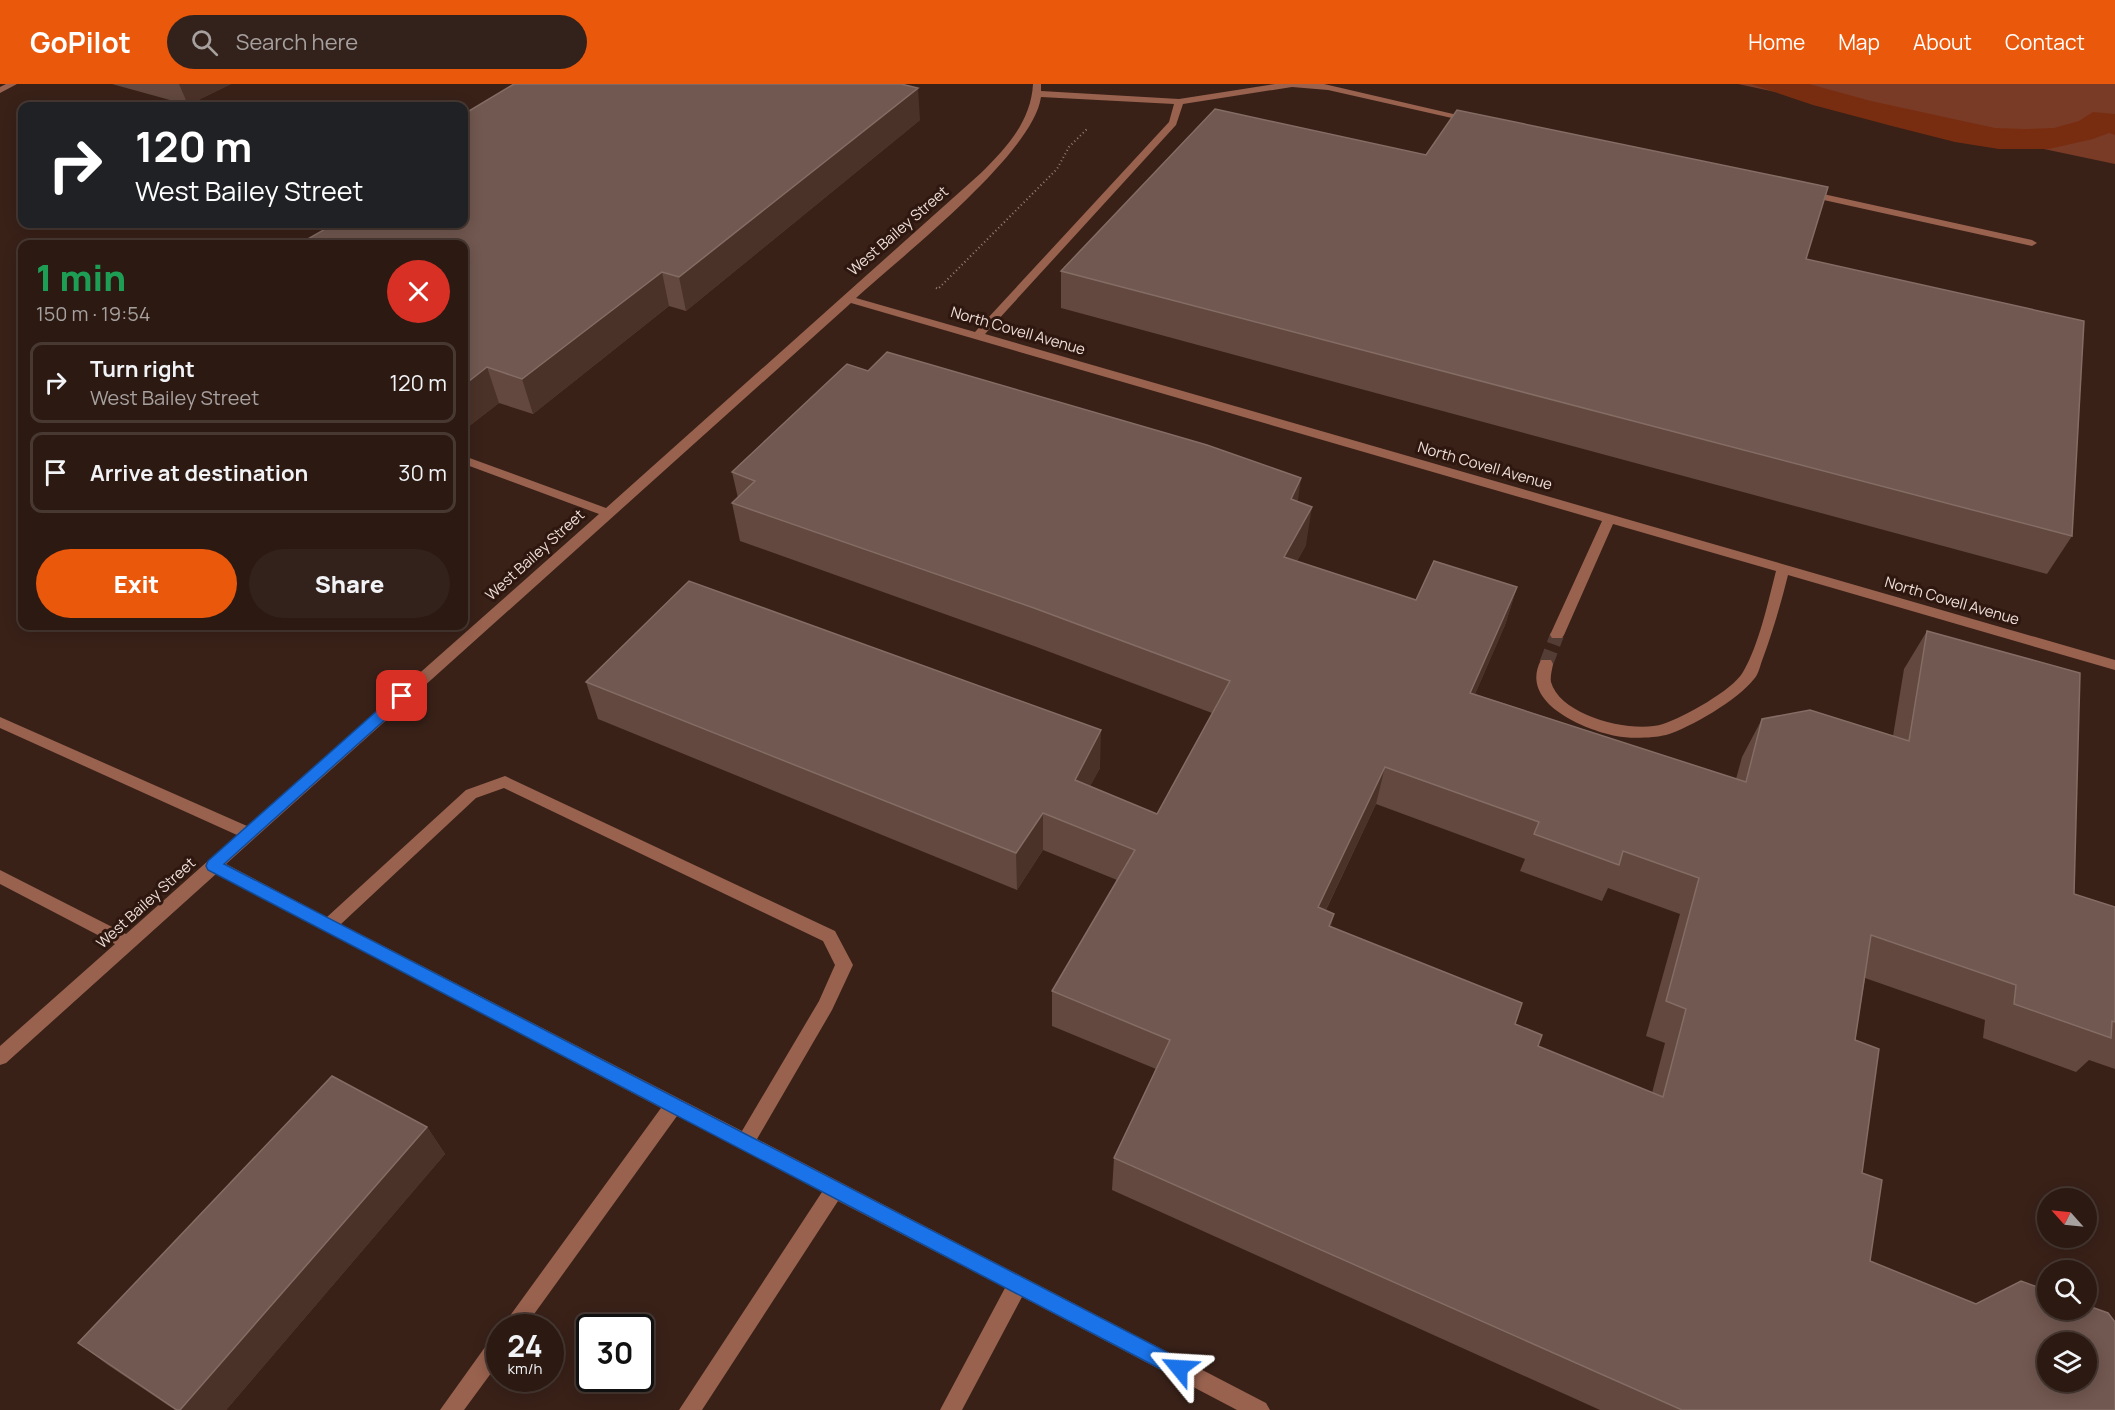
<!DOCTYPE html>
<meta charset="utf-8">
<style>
:root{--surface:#2b1912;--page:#33221b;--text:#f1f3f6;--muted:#a6a09f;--line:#473832;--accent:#ea580c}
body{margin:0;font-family:Manrope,sans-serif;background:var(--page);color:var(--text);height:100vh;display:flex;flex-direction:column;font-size:22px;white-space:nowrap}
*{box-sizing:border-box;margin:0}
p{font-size:20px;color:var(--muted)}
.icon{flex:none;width:33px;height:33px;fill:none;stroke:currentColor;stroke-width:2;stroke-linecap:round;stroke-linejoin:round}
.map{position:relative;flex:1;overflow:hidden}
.details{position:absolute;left:18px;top:156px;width:450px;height:390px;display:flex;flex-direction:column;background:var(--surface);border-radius:12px;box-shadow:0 3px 15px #0003,0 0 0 2px var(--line)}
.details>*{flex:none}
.hud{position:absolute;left:18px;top:18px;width:450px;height:126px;border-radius:12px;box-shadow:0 3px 15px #0003,0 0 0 2px var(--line);background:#202124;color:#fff;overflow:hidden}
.needle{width:39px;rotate:297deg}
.controls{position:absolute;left:2037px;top:1104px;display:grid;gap:12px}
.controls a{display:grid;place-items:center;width:60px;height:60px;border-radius:50%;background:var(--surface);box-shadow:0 3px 15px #0003,0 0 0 2px var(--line);font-size:30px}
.speed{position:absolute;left:486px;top:1230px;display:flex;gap:12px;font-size:30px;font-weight:700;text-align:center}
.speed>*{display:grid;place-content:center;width:78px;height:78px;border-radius:50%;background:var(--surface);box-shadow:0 3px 15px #0003,0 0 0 2px var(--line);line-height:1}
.speed small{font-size:15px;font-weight:400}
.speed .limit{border:3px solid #111;border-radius:9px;background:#fff;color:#111}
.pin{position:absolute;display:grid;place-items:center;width:51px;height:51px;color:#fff;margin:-26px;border-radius:12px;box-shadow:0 3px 9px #0006}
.me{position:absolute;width:66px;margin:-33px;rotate:297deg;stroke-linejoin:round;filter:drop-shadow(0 0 4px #0008)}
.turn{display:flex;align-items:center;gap:21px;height:126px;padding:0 18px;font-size:27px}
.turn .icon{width:78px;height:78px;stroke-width:2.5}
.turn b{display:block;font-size:42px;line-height:51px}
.round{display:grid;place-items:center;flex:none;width:63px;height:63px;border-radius:32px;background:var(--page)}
.headline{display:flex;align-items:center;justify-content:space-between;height:102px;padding:0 18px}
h1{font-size:36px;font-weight:800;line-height:45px;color:#1e9e55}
.primary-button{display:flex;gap:12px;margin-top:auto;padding:12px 18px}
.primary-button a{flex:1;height:69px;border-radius:36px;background:var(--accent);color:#fff;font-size:24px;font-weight:800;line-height:69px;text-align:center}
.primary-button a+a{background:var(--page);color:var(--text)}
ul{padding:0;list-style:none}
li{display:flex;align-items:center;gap:18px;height:81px;margin:0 12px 9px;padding:0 6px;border:3px solid var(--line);border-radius:12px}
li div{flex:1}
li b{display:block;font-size:22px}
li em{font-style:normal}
header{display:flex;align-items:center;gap:36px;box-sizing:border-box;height:84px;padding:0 30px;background:var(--accent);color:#fff}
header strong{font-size:28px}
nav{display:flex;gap:33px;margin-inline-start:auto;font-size:21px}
.search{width:420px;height:54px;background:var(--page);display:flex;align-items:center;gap:15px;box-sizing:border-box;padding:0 21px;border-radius:33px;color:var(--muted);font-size:22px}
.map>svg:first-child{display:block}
.green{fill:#793b26}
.water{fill:#792d10}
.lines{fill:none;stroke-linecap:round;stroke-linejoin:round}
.minor-tunnel{stroke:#543d35;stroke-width:14;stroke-dasharray:14 7;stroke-linecap:butt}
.path{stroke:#99847d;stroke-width:2;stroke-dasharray:1 3;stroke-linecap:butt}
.minor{fill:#99624f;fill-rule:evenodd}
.wall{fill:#62483f;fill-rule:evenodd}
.shaded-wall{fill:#4b3229}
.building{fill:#715850;stroke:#846d65;stroke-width:1.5;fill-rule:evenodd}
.route{fill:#1a73e8;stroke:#114b97;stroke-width:1.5}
.labels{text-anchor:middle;stroke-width:6;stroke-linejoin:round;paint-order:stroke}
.street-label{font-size:15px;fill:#eeddd7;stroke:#2e170f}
</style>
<header>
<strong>GoPilot</strong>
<div class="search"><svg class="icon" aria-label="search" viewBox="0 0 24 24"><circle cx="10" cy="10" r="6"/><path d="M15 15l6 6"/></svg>Search here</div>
<nav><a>Home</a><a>Map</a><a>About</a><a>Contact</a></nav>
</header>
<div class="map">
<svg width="2115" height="1326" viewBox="0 0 2115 1326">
<rect width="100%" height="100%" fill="#392118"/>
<path class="green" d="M1738 0H2115V80Z"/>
<path class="water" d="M1751 0H1809L1871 17 1995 44 2026 45 2054 44 2079 37 2093 28 2115 30V51L2109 49 2093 55 2049 65H1999L1955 58 1892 42 1813 21Z"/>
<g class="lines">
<path class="minor-tunnel" d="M1546 580 1557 551"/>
<path class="path" d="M936 204 938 205 1057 85 1069 63 1088 44"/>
<path class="minor" d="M6 0H17L0 9V3Z
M1033 0H1041V7L1179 15 1275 0H1324L1479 36 1474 39 1328 6 1292 3 1183 20 1176 41 985 250 2115 576V586L1788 491C1781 519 1773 547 1763 574 1760 581 1759 590 1754 595 1739 615 1690 644 1666 651 1653 654 1629 655 1616 652 1585 646 1518 619 1541 576H1551L1553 580C1552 586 1550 593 1551 598 1560 632 1633 650 1663 640 1684 633 1733 606 1743 588 1759 561 1768 518 1776 487L1613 440 1564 551 1562 554H1552L1550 551 1602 437 851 219 226 780 327 833 466 706 505 692 835 847 853 881 832 926 757 1055 1266 1319 1270 1326H1237L1022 1213 962 1326H940L1005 1204 838 1117 702 1326H679L822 1108 677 1032 524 1244H501L661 1024 216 790 6 979 0 981V962L115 860 0 800V786L126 850 237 751 0 644V633L247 742 599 430 464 380V372L606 424 981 89C1006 64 1031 38 1033 0ZM1041 13 1174 20 1169 38 975 248 856 214C901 173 1033 70 1041 13ZM504 704 823 857 835 881 819 917 742 1047 341 840 476 714Z
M1805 106 2032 156 2037 159 2032 162 1801 111 1800 109Z
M500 1249V1277L464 1326H440L493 1252Z"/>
</g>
<path class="wall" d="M112 0H231L188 21Z
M920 36 686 227 669 222 533 330 499 319 464 346V160Z
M1806 175 2072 452 2047 490 1061 224V187Z
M732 388 1298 418 1306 461 1297 477 1416 516 1517 503 1505 541 1475 610 1736 695 1742 673 1762 635 1893 652 1904 585 1927 547 2074 810 2115 823V985L2089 976 2076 988 1983 954 1985 936 1865 894 1855 956 1862 1089 1870 1177 2115 1326H1600L1112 1106 1114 1074 1156 985 1052 942V907L1117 796 1043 766 1017 806 598 635 586 598 1100 684 1090 702 1157 730 1212 629 1034 562 740 457 732 419 738 414ZM1376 720 1525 775 1520 787 1602 817 1608 804 1680 830 1646 952 1665 959 1652 1009 1538 962 1515 940 1331 843 1326 826Z
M427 1043 445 1070 226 1326H175L108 1281 78 1259Z"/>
<path class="shaded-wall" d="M179 0H231L188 21Z
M918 4 920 36 686 227 679 193Z
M662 188 669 222 533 330 522 295Z
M487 283 499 319 464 346V301Z
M1301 394 1296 431 1291 415Z
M1312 423 1306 461 1278 511 1284 473Z
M1517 503 1505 541 1459 647 1470 609Z
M1101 646 1100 684 1074 733 1075 696Z
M1385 683 1376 720 1310 859 1318 823Z
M1043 729V766L1017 806 1016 769Z
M1334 830 1326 865 1329 842Z
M427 1043 445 1070 226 1326H180Z"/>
<path class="building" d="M514 0H901L918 4 679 193 662 188 522 295 487 283 464 301V160H299L334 140H464V30Z
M1215 25 1426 71 1457 26 1828 103 1806 175 2084 237 2072 452 1061 187Z
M887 268 1207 361 1301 394 1291 415 1312 423 1284 473 1416 516 1434 477 1517 503 1470 609 1746 698 1762 635 1810 626 1909 657 1927 547 2080 589 2074 810 2115 823V938L2112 937 2111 954 2014 920 2016 901 1871 851 1855 956 1879 965 1862 1089 1882 1096 1870 1177 1976 1220 2021 1197 2048 1207V1226H2086V1221L2108 1229 2115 1238V1326H1682L1114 1074 1170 956 1052 907 1135 766 1043 729 1016 769 586 598 689 497 1101 646 1075 696 1157 730 1230 597 1034 524 732 419 755 397 732 388 847 280 868 287ZM1385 683 1539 738 1534 750 1619 781 1623 767 1699 794 1666 917 1686 925 1663 1013 1538 962 1542 951 1515 940 1522 919 1329 842 1334 830 1318 823ZM2048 1258H2086V1298H2048Z
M332 992 427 1043 180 1326H177L78 1259Z"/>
<path class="route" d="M402 608 407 609 409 612 407 616 224 780 1186 1278 1188 1284 1186 1291 1179 1294 1172 1291 208 786 206 782 208 777 397 609Z"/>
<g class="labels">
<g class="street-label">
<text transform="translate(898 147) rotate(-41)" y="5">West Bailey Street</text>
<text transform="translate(1018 247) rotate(16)" y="5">North Covell Avenue</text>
<text transform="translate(1485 382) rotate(16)" y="5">North Covell Avenue</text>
<text transform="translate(535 471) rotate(-42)" y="5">West Bailey Street</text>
<text transform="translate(1952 517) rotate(16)" y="5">North Covell Avenue</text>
<text transform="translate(146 819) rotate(-42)" y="5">West Bailey Street</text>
</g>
</g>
</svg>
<div class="controls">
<a><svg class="needle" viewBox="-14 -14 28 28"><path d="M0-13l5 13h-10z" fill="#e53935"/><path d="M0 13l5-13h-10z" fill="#a6a09f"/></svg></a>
<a><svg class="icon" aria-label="search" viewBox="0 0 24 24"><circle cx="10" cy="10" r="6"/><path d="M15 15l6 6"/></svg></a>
<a><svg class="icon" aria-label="layers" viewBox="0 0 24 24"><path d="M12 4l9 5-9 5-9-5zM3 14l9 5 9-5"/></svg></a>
</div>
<div class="speed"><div>24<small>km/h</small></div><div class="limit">30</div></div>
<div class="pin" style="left:402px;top:612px;background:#d93025"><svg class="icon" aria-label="arrive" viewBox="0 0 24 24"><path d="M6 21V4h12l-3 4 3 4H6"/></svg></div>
<svg class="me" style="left:1179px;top:1284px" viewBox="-20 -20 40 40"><path d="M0-17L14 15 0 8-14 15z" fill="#1a73e8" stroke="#fff" stroke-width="4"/></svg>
<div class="hud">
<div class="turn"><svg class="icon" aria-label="right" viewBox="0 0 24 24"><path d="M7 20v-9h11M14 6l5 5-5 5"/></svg><div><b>120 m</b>West Bailey Street</div></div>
</div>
<section class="details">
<div class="headline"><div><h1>1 min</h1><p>150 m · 19:54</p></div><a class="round" style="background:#d93025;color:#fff"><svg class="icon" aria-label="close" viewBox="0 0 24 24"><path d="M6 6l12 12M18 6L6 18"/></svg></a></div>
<ul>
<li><svg class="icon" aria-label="right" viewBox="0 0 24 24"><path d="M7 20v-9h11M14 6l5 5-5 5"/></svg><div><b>Turn right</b><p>West Bailey Street</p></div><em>120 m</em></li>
<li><svg class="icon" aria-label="arrive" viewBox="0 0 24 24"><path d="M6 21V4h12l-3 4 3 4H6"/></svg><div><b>Arrive at destination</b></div><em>30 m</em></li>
</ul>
<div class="primary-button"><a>Exit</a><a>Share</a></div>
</section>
</div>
